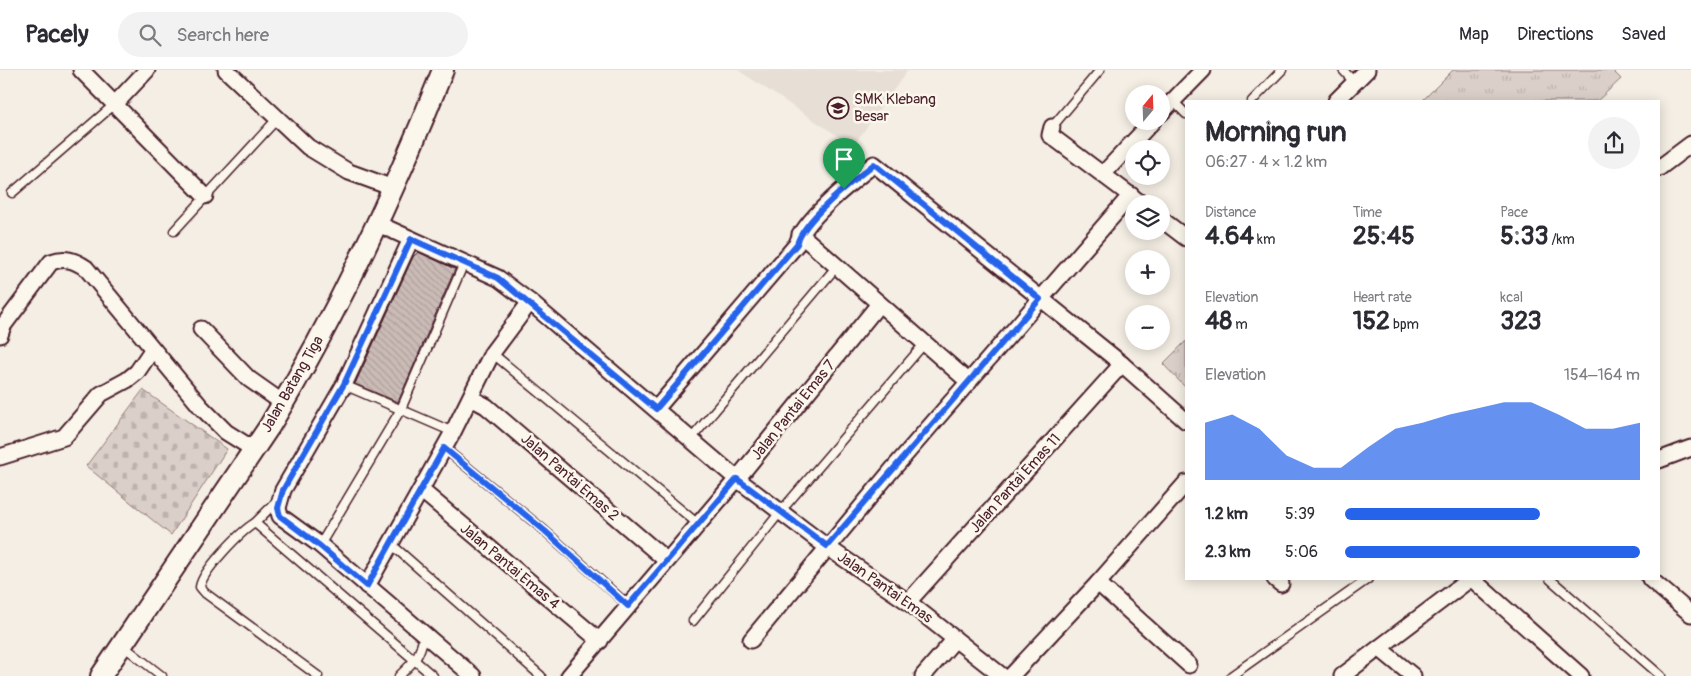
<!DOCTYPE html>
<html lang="en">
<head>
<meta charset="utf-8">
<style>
	body { margin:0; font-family:Pangolin,sans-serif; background:#f2f2f3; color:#2b2b33; height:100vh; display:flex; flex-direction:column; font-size:19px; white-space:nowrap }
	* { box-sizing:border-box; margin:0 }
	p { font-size:16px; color:#7c7c81 }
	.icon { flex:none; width:28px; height:28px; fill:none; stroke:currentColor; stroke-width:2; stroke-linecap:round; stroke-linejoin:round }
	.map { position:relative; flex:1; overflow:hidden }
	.panel { position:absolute; left:1185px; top:30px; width:475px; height:480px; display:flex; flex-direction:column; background:#fff; border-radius:0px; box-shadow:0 2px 12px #0003 }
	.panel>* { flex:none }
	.needle { width:32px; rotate:19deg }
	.controls { position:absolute; left:1125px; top:15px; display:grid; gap:10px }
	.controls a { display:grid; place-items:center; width:45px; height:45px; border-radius:50%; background:#fff; box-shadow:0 2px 12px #0003; font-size:25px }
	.pin { position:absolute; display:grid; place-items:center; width:42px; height:42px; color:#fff; margin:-51px -21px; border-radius:50% 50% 50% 0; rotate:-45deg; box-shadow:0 0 5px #0007 }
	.pin .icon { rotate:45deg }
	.round { display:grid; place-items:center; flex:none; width:52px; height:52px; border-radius:26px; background:#f2f2f3 }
	.head { display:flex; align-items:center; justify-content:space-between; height:85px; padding:0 20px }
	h1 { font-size:28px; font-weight:700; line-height:38px }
	.stats { display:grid; grid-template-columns:repeat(3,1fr); gap:8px; height:85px; padding:5px 20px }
	.stats div { display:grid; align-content:center }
	.stats b { font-size:25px; font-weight:700 }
	.stats small { font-size:14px; font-weight:400 }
	.stats p { font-size:14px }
	.chart { height:140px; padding:10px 20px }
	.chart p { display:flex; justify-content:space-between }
	.chart svg { width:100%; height:90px; margin-top:5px; fill:#2563eb; opacity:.7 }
	ul { padding:0 20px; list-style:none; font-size:16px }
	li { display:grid; grid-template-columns:80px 60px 1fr; align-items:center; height:38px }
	li i { height:12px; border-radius:6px; background:#2563eb }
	header { display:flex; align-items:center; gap:30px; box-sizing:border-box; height:70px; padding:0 25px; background:#fff; border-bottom:1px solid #e1e1e2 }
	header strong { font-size:24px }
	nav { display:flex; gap:28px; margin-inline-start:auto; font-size:18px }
	.search { width:350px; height:45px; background:#f2f2f3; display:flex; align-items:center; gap:12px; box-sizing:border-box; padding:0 18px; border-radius:28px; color:#7c7c81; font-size:19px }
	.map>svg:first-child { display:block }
	.built { fill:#e7dfd6 }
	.grass { fill:url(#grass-tufts); stroke:#92787a }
	.cemetery { fill:url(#cemetery-stones); stroke:#92787a }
	.building { fill:url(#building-back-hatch); stroke:#4a1f2b }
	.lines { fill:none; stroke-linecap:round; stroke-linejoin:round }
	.service-casing { stroke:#4a1f2b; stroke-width:11 }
	.minor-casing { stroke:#4a1f2b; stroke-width:19 }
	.secondary-casing { stroke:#4a1f2b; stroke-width:24 }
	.service { stroke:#fbf7ec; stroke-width:8 }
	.minor { stroke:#fbf7ec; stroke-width:15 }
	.secondary { stroke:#fbf7ec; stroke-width:20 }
	.route-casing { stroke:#fff; stroke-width:10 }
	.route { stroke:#2563eb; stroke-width:6 }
	.labels { text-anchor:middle; stroke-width:5; stroke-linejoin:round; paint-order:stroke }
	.poi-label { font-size:15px; fill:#4a1f2b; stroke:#fbf7ec; text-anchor:start }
	.street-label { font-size:15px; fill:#4a1f2b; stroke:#fbf7ec }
</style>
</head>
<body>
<header>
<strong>Pacely</strong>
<div class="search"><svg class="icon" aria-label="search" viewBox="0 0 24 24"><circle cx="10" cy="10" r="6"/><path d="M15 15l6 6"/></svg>Search here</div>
<nav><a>Map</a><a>Directions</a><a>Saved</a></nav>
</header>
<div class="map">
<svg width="1691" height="606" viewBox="0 0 1691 606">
	<defs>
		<pattern id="grass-tufts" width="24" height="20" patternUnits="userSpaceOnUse" patternTransform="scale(1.25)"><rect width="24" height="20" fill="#dbd0c9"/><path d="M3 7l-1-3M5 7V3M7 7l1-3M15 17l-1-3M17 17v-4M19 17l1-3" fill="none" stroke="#bdb2ad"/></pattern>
		<pattern id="cemetery-stones" width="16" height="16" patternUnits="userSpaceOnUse" patternTransform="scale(1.25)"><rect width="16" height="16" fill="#dbd0c9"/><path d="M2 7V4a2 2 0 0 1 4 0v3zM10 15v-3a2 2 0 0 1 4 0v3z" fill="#bdb2ad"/></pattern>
		<pattern id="building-back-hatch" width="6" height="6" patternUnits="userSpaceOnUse" patternTransform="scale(1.25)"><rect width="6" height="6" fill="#cabbb6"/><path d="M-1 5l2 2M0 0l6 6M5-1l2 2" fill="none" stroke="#afa09d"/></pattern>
	</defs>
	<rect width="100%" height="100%" fill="#f4eee4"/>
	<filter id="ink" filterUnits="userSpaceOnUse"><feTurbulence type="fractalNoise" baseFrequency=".02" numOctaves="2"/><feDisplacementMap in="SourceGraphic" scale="10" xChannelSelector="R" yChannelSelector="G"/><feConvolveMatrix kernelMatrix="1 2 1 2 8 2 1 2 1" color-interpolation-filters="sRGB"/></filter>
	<g filter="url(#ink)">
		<!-- built -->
		<polygon class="built" points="738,0 908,0 853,76"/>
		<!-- grass -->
		<g class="grass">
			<polygon points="1453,0 1612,0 1621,9 1597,31 1422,31"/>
			<polygon points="1186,271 1186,318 1163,294"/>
		</g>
		<!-- cemetery -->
		<polygon class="cemetery" points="143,320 227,379 171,465 86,396"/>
		<!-- building -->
		<polygon class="building" points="418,182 455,199 398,332 355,314 413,187"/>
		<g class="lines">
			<!-- service casing -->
			<g class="service-casing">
				<g id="service">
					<polyline points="1343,0 1354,12"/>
					<polyline points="1173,31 1186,44"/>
					<polyline points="1252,31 1282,0"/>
					<polyline points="1052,57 1100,0"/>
					<polyline points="12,123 116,33"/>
					<polyline points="174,161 277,49"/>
					<polyline points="492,283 698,454"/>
					<polyline points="344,315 453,362"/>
					<polyline points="691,369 837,196"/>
					<polyline points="444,378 545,461 629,536"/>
					<polyline points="277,431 255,453 433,606"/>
					<path d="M255 453C241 461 202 501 200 517L205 523 318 606"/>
					<polyline points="391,474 541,606"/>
					<polyline points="320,475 401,339 464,193"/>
					<polyline points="1550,509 1661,606"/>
					<polyline points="693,551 781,441 924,274"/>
					<polyline points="122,575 162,606"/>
					<path d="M399 606C415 591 420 586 424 565"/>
					<polyline points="1231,606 1368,509"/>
				</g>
			</g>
			<!-- minor casing -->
			<g class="minor-casing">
				<g id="minor">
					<polyline points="81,0 205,126"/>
					<polyline points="226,0 308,77 349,102 393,118"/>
					<polyline points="1336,31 1367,0"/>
					<polyline points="116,33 147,0"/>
					<polyline points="1161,43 1203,0"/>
					<polyline points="1052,57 1050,65 1142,134"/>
					<polyline points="1659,98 1691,74"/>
					<polyline points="1104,103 1153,51"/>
					<polyline points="1161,149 1186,168"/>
					<polyline points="378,154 498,208 530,232 737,409 827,477 908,532 1002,606"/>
					<polyline points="800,164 969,312"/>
					<polyline points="411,169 344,315 283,420 278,438 280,446 320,475 473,606"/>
					<polyline points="201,259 249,309 283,333"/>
					<path d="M0 265 3 256 51 192C65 187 74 190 86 198L201 337 226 362 253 379"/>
					<polyline points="471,328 486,336 666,490"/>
					<path d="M656 339 797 174C804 149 853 111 874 94L1122 294 1186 351"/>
					<polyline points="0,387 64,367 101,324 127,310 137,302 152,280"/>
					<polyline points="1659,390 1691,378"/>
					<polyline points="421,420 600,571"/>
					<polyline points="1275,509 1281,514"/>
					<polyline points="1472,509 1581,606"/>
					<polyline points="1650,509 1691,544"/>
					<polyline points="1098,513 1189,595"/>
					<polyline points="367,516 453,362 492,283 530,232"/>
					<polyline points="908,532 1122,294"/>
					<polyline points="751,570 892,400 1131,125"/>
					<polyline points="1379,578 1413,606"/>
					<polyline points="569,606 737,409 879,234"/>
					<polyline points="923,606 955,569"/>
					<polyline points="1011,606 1098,513 1186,413"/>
					<polyline points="1342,606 1470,509"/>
				</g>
			</g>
			<!-- secondary casing -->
			<g class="secondary-casing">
				<path id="secondary" d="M101 606 269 357C338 243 394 123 443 0"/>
			</g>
			<!-- service -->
			<use href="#service" class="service"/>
			<!-- minor -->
			<use href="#minor" class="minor"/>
			<!-- secondary -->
			<use href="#secondary" class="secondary"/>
		</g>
	</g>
	<g class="lines" filter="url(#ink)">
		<!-- route casing -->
		<g class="route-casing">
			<path id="route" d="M874 94 1040 229 827 476 737 409 628 536 545 461 444 378 367 516 320 476 280 446 278 438 283 420 344 314 411 169 498 208 656 339 797 174C804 149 853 111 874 94Z"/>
		</g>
		<!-- route -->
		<use href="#route" class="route"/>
	</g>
	<!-- icons -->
	<defs>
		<g id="school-ring" transform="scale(1.125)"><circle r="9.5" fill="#fbf7ec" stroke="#4a1f2b" stroke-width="1.5"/><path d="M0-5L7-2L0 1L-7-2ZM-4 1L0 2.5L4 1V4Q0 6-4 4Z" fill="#4a1f2b"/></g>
	</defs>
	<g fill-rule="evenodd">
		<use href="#school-ring" x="838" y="38"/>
	</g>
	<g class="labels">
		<!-- poi labels -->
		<g class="poi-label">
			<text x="854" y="34">SMK Klebang<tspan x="854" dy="17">Besar</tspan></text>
		</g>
		<!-- street labels -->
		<g class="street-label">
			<text transform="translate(292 314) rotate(-60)" y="5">Jalan Batang Tiga</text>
			<text transform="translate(793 340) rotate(-51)" y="5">Jalan Pantai Emas 7</text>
			<text transform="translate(570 407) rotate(41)" y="5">Jalan Pantai Emas 2</text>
			<text transform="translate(1015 413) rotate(-48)" y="5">Jalan Pantai Emas 11</text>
			<text transform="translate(510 496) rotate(40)" y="5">Jalan Pantai Emas 4</text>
			<text transform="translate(885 517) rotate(35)" y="5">Jalan Pantai Emas</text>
		</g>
	</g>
</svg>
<div class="controls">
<a><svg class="needle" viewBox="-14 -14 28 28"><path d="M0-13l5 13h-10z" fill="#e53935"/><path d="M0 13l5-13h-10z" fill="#7c7c81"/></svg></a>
<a><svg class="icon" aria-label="locate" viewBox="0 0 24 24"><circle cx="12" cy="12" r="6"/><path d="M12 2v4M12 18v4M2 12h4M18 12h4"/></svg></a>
<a><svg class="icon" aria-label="layers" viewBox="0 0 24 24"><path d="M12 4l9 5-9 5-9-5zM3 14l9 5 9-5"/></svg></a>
<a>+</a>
<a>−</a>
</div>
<div class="pin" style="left:844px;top:119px;background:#1e9e55"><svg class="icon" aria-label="arrive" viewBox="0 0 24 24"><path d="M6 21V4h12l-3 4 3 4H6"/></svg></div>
<section class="panel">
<div class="head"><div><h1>Morning run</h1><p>06:27 · 4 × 1.2 km</p></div><a class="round"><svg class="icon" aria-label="share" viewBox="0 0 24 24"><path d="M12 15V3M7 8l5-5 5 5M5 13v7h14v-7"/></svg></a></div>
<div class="stats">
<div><p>Distance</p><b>4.64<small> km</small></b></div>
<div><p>Time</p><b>25:45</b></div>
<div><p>Pace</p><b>5:33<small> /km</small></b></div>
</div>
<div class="stats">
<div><p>Elevation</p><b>48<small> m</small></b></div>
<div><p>Heart rate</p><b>152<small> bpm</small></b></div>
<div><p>kcal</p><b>323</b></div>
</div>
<div class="chart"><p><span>Elevation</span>154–164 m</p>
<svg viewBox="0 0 160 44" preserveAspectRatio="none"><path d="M0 44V16L10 12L20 19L30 32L40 38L50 38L60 28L70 19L80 16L90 12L100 9L110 6L120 6L130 12L140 19L150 19L160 16V44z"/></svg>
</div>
<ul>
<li><b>1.2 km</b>5:39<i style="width:66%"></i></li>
<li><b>2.3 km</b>5:06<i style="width:100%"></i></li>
</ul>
</section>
</div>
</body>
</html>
